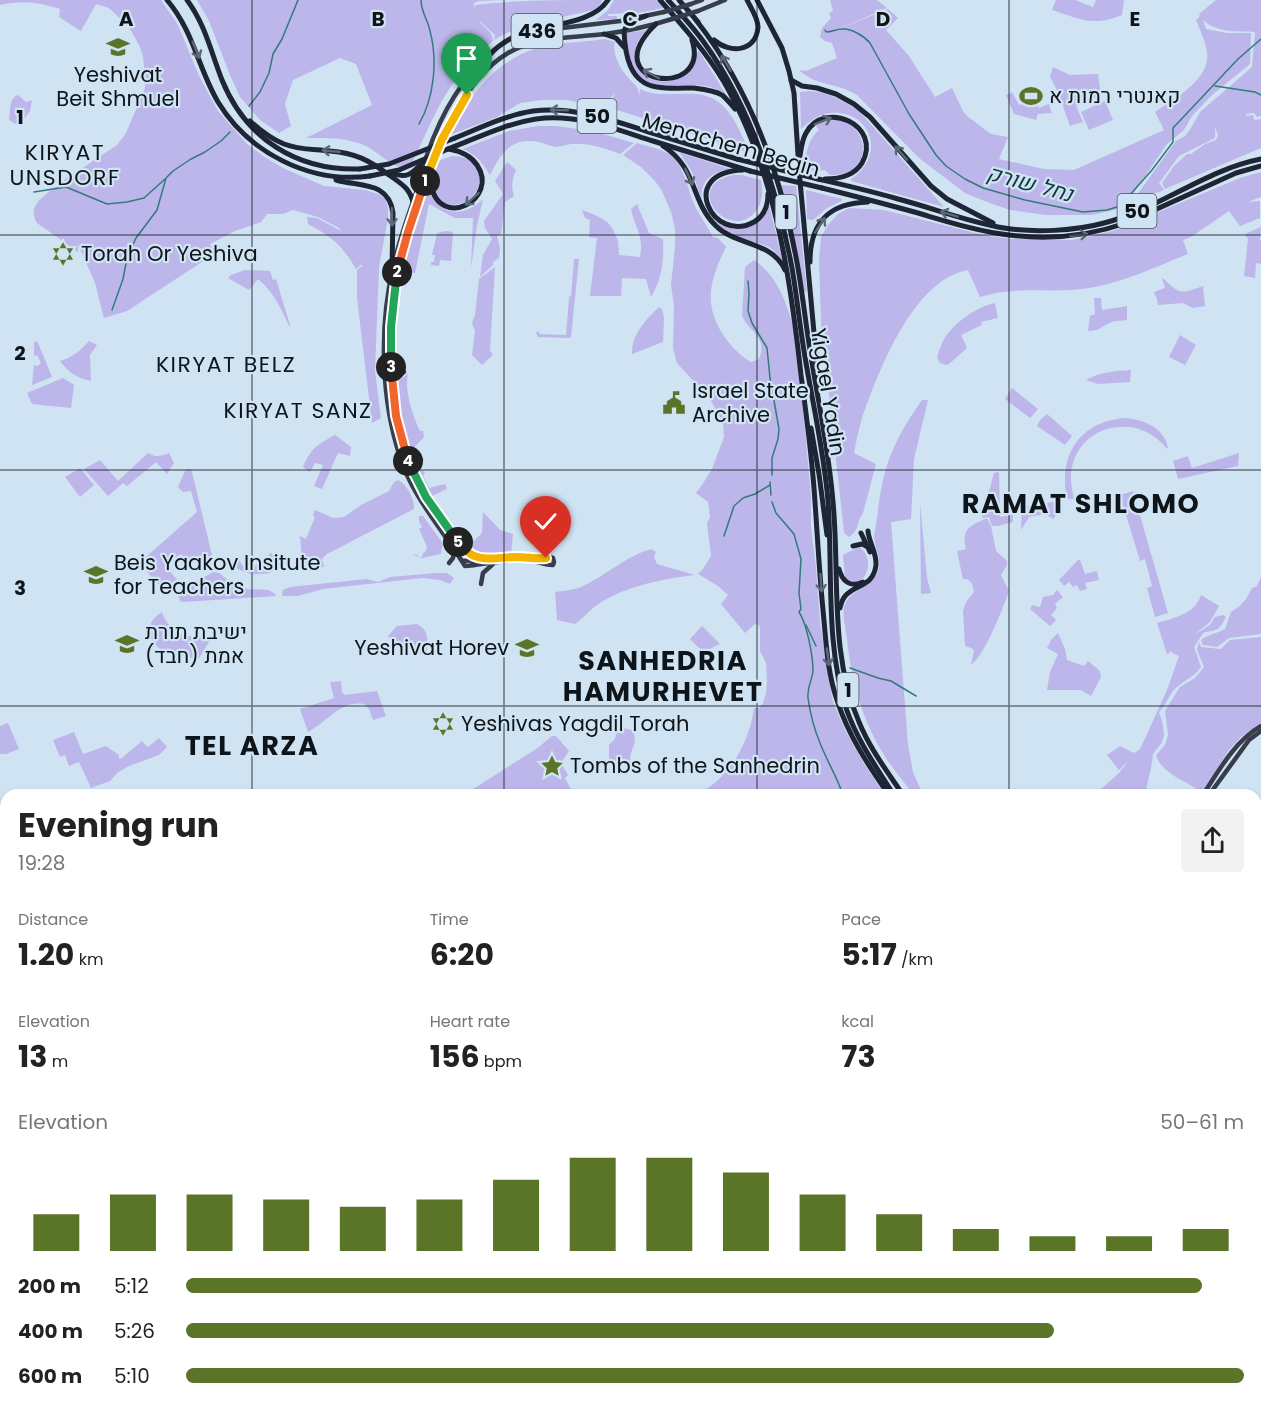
<!DOCTYPE html>
<html lang="en">
<head>
<meta charset="utf-8">
<style>
	body { margin:0; font-family:Poppins,Heebo,sans-serif; background:#f2f2f2; color:#222; height:100vh; display:flex; flex-direction:column; font-size:22px; white-space:nowrap }
	* { box-sizing:border-box; margin:0 }
	p { font-size:20px; color:#767676 }
	.icon { flex:none; width:33px; height:33px; fill:none; stroke:currentColor; stroke-width:2; stroke-linecap:round; stroke-linejoin:round }
	.map { position:relative; flex:1; overflow:hidden }
	.panel { position:absolute; left:0px; top:789px; width:1262px; height:622px; display:flex; flex-direction:column; background:#fff; border-radius:18px 18px 0 0; box-shadow:0 2px 4px #0004 }
	.panel>* { flex:none }
	.pin { position:absolute; display:grid; place-items:center; width:51px; height:51px; color:#fff; margin:-62px -26px; border-radius:50% 50% 50% 0; rotate:-45deg; box-shadow:0 0 6px #0007 }
	.pin .icon { rotate:45deg }
	.km { position:absolute; width:30px; height:30px; margin:-15px; border-radius:50%; background:#222; color:#fff; font-size:16px; line-height:30px; text-align:center }
	.round { display:grid; place-items:center; flex:none; width:63px; height:63px; border-radius:6px; background:#f2f2f2 }
	.head { display:flex; align-items:center; justify-content:space-between; height:102px; padding:0 18px }
	h1 { font-size:33px; font-weight:700; line-height:45px }
	.metrics { display:grid; grid-template-columns:repeat(3,1fr); gap:9px; height:102px; padding:6px 18px }
	.metrics div { display:grid; align-content:center }
	.metrics b { font-size:30px; font-weight:700 }
	.metrics small { font-size:16px; font-weight:400 }
	.metrics p { font-size:16px }
	.chart { height:168px; padding:12px 18px }
	.chart p { display:flex; justify-content:space-between }
	.chart svg { width:100%; height:108px; margin-top:6px; stroke:#5a7528; stroke-width:6 }
	ul { padding:0 18px; list-style:none; font-size:20px }
	li { display:grid; grid-template-columns:96px 72px 1fr; align-items:center; height:45px }
	li i { height:15px; border-radius:8px; background:#5a7528 }
	.map>svg:first-child { display:block }
	.green { fill:#bcb6ea }
	.lines { fill:none; stroke-linecap:round; stroke-linejoin:round }
	.stream { stroke:#347a7c; stroke-width:1.5 }
	.highway-tunnel { stroke:#b3c4d2; stroke-width:5; stroke-dasharray:5 2.5; stroke-linecap:butt }
	.major { stroke:#373d4b; stroke-width:4.5 }
	.highway { stroke:#1e2534; stroke-width:5 }
	.tram { stroke:#4a545d; stroke-width:1.5 }
	.major-bridge { stroke:#373d4b; stroke-width:4.5 }
	.highway-bridge { stroke:#1e2534; stroke-width:5 }
	.oneway { stroke:#5c6877 }
	.split-1-casing { stroke:#fff; stroke-width:12 }
	.split-2-casing { stroke:#fff; stroke-width:12 }
	.split-3-casing { stroke:#fff; stroke-width:12 }
	.split-4-casing { stroke:#fff; stroke-width:12 }
	.split-5-casing { stroke:#fff; stroke-width:12 }
	.split-6-casing { stroke:#fff; stroke-width:12 }
	.split-1 { stroke:#f5b400; stroke-width:8 }
	.split-2 { stroke:#f0652b; stroke-width:8 }
	.split-3 { stroke:#22a559; stroke-width:8 }
	.split-4 { stroke:#f0652b; stroke-width:8 }
	.split-5 { stroke:#22a559; stroke-width:8 }
	.split-6 { stroke:#f5b400; stroke-width:8 }
	.grid { fill:none; stroke:#0e151a; stroke-width:1.5; stroke-opacity:0.55 }
	.labels { text-anchor:middle; stroke-width:4.5; stroke-linejoin:round; paint-order:stroke }
	.shield { fill:#d0e3f3; stroke:#48535b; stroke-width:1.5 }
	.shield-label { font-size:20px; font-weight:bold; fill:#0e151a }
	.poi-label { font-size:21px; fill:#0e151a; stroke:#d0e3f3; text-anchor:start }
	.street-label { font-size:21px; fill:#0e151a; stroke:#d0e3f3 }
	.neighbourhood-label { font-size:22px; letter-spacing:1.5px; fill:#0e151a; stroke:#d0e3f3 }
	.water-label { font-size:22px; font-style:italic; fill:#0c3a3a; stroke:#d0e3f3 }
	.district-label { font-size:27px; font-weight:bold; letter-spacing:1.5px; fill:#0e151a; stroke:#d0e3f3 }
	.grid-label { font-size:20px; text-anchor:middle; font-weight:bold; fill:#0e151a; stroke:#d0e3f3; stroke-width:4.5; stroke-linejoin:round; paint-order:stroke }
</style>
</head>
<body>
<div class="map">
<svg width="1261" height="1411" viewBox="0 0 1261 1411">
	<rect width="100%" height="100%" fill="#d0e3f3"/>
	<!-- green -->
	<g class="green">
		<path d="M0 0H161L178 25 199 76 218 111 247 144 263 156 283 168 324 186 365 190 381 195 386 200 388 208V218L379 267 375 371 381 418 372 423 357 298V270L362 266V264L356 269C342 245 332 237 308 224L307 217 317 218 341 231 339 228 318 217 293 210 283 214H267L261 222 235 231 210 244 213 252 208 258 127 311 104 318 95 283 78 244V252L37 223C28 208 39 200 51 190L53 191 51 189 60 185 68 176 81 169 117 145 126 133 145 88V77L143 57 140 47 133 34 127 25 109 8 96 4 81 31 59 17 60 9C38 2 23 0 0 5Z"/>
		<path d="M197 0H506L479 1 474 3V11L475 5C517 0 559 0 602 0L601 4 594 10 553 19 559 14 558 13C549 21 542 20 531 24 517 28 505 33 494 40L495 35 479 20C483 28 493 30 493 41 468 62 449 85 435 114 427 129 421 145 413 161L409 165 402 168C388 164 378 152 366 146 346 137 327 138 306 138L372 105 356 64 340 58 293 80 285 104 291 126 279 133 260 120 240 97 230 75 209 21Z"/>
		<polygon points="614,0 656,0 664,8 638,13 608,14 608,16 617,16 617,19 596,20 608,10"/>
		<path d="M830 0H877L887 8 836 30 888 9 898 18 886 30 909 56 935 97 952 88 963 111 967 116 991 134 1008 137 999 159 1044 169 1074 170 1164 130 1155 112C1171 101 1205 82 1207 60 1209 47 1200 31 1196 20L1200 16 1199 14 1216 0H1261V116L1257 117 1254 113 1245 114 1247 116 1253 115 1254 120 1261 119V148L1165 189 1162 183 1174 166 1187 154H1191L1205 144 1216 140 1218 135 1215 127V138L1179 156 1159 183 1164 190 1137 200 1139 192 1165 156 1176 141 1185 136 1191 128 1200 112 1252 67 1255 32C1236 31 1217 33 1203 20L1206 29 1227 33H1251L1250 64 1212 95 1192 116 1184 130 1167 144 1125 206 1118 209 1092 215H1046L1010 210 987 202 965 193 919 158 857 95C839 83 816 86 800 71V70L806 71 837 58 832 43 825 41 820 37 822 28 831 18 829 13 833 11Z"/>
		<path d="M1056 0H1075L1093 7 1096 0H1124L1122 15C1093 27 1080 19 1052 10Z"/>
		<path d="M646 30C642 35 637 41 636 47 634 51 635 56 636 61 642 86 676 87 690 69 695 64 697 58 697 52L699 51 727 96C720 91 713 87 705 86 676 81 639 97 628 57 627 49 627 40 626 33Z"/>
		<path d="M605 39 615 42C612 52 619 67 626 75 632 83 639 86 640 96V89C652 95 664 94 677 94 687 94 697 93 706 96 730 102 740 132 750 153L608 107 615 93 603 105 585 104 567 100H542L520 103 497 117 450 135C472 91 498 56 549 45 568 42 587 42 605 39Z"/>
		<polygon points="1053,67 1070,75 1098,74 1101,95 1076,106 1083,122 1070,126 1059,95 1050,76"/>
		<path d="M810 91C828 92 844 101 859 111L944 207 851 181V179C888 155 870 109 830 113 818 114 809 122 801 129L800 92Z"/>
		<polygon points="1012,92 1019,105 1029,101 1032,107 1037,105 1039,108 1049,104 1052,113 1038,114 1036,120 1014,114 1006,95"/>
		<path d="M18 95 26 102 32 100 30 111 19 126 9 120C11 111 8 99 18 95Z"/>
		<polygon points="1105,101 1113,120 1089,130 1081,112"/>
		<path d="M826 120C832 120 839 119 845 122 864 130 870 156 853 169 846 174 838 175 830 175L825 170 812 171 806 165C805 153 809 138 819 130L816 126Z"/>
		<path d="M538 126H556L593 131 634 143 620 154C604 148 588 143 571 144 566 145 561 146 557 147 551 147 545 143 539 142 511 137 501 153 490 175 482 162 478 156 463 149L509 131Z"/>
		<path d="M637 143C646 146 661 149 669 154 685 164 688 193 696 208 701 218 708 227 713 237L718 238 726 247C719 261 713 275 711 291 708 319 728 348 751 362L759 359C768 337 750 333 742 316L745 267 754 260C779 277 789 308 795 336L806 439 811 497V527L816 567 820 622 829 680 833 702 846 732 863 762 885 795H693C727 784 750 742 754 708H759L763 703 766 693 767 681 766 663 760 651V629L759 625 755 624 745 633 721 604 728 595 718 586 698 574 703 569 711 556 707 523 710 517 708 502 696 493 702 485 712 469 724 437 723 422 710 399 677 363 673 349 674 305 671 285 675 247V228L671 212 662 191 655 181 641 167 623 155Z"/>
		<path d="M679 152 730 169C710 172 698 183 703 203L692 172Z"/>
		<path d="M452 156C461 156 472 159 476 167 496 206 418 230 438 161Z"/>
		<path d="M507 162 516 170C512 179 511 187 514 196L505 202 501 234 497 236 500 248 499 258 493 262V265L480 277 483 255 492 239 485 228 484 221 503 194 495 181Z"/>
		<path d="M1261 172V197L1248 202 1260 201V218L1240 226 1229 211 1191 237 1183 240 1188 254C1153 268 1120 284 1082 289 1048 293 1013 286 980 297L968 270C918 279 887 353 870 396 867 404 863 413 861 422 858 432 856 443 854 453L876 464 863 513C855 524 861 528 849 537L844 533 821 322 819 260 821 237 828 225 838 214 849 208 884 210 983 235 1012 239 1072 240 1113 231 1240 178Z"/>
		<path d="M733 175H742L761 180C763 190 763 202 756 211 730 244 680 186 733 175Z"/>
		<path d="M429 182C432 214 461 221 483 199L477 226 471 268 473 218H455L429 204 415 273 402 272C407 240 417 211 429 182Z"/>
		<polygon points="780,185 796,186 807,292 803,291"/>
		<polygon points="806,190 842,199 842,201 827,208 813,220 807,219"/>
		<path d="M637 204 649 233 663 239C664 260 662 279 651 297L646 279 622 278 621 296H590L597 238 589 237 590 220 585 218 582 210C592 214 606 218 612 228 615 232 616 237 618 241L619 255 640 257C644 234 635 229 631 209Z"/>
		<path d="M769 205 783 262C770 240 758 246 738 238 728 234 719 226 712 218 721 226 736 233 748 226 756 222 763 211 769 205Z"/>
		<polygon points="1261,227 1260,240 1261,240 1261,264 1256,263 1255,278 1244,276 1248,239 1245,234"/>
		<polygon points="446,231 453,232 451,261 440,260 439,266 431,265 431,262 434,262 435,255 432,255 437,233"/>
		<polygon points="574,259 579,259 571,337 569,338 538,337 536,333 539,331 539,334 566,335 569,297 571,296"/>
		<polygon points="495,267 490,351 493,355 482,365 472,355 475,331 472,323 475,315 479,279"/>
		<path d="M245 270 270 271 273 280 276 279 290 325 289 326C281 308 273 291 258 279L249 290 228 278 231 275Z"/>
		<path d="M1162 278 1164 279C1181 296 1182 293 1203 286L1205 306 1193 308 1183 303 1158 305 1157 299 1154 292 1165 288Z"/>
		<path d="M1094 298H1101L1102 310 1127 306V320C1122 321 1117 320 1112 322 1101 326 1101 331 1088 331L1090 316 1095 314Z"/>
		<path d="M995 303 998 318 981 322 982 325 961 335 967 348 949 364 946 365 940 363 937 357C939 351 941 345 944 339 955 322 976 307 995 303Z"/>
		<path d="M659 307 662 309 664 318 663 342 632 354C631 335 646 319 659 307Z"/>
		<polygon points="1180,335 1196,345 1185,365 1169,357"/>
		<polygon points="36,341 38,343 52,377 32,385 34,364 36,366 39,365 41,363 37,355 34,356 34,343"/>
		<path d="M89 341 97 345 90 355 91 381C77 378 69 373 60 361 73 357 80 351 89 341Z"/>
		<path d="M1131 370 1130 382 1098 384 1086 380C1100 372 1115 371 1131 370Z"/>
		<path d="M408 374C404 390 413 416 420 431H423L424 437 408 454C404 438 390 394 400 380 402 378 405 376 408 374Z"/>
		<polygon points="63,378 74,385 71,408 32,404 27,393"/>
		<polygon points="1012,388 1038,409 1030,418 1005,399"/>
		<path d="M922 400H928L914 459 911 519 891 522 908 745 913 772 923 795H914C904 782 893 769 884 755 862 720 851 679 847 639 846 629 842 616 844 607 849 588 876 588 879 567 881 557 874 546 874 536 875 530 876 524 877 518 879 501 881 485 886 469 893 444 907 421 922 400Z"/>
		<polygon points="1047,414 1072,436 1065,445 1037,426 1040,420"/>
		<path d="M1126 418C1144 420 1163 427 1168 447L1167 449C1140 413 1082 422 1072 467 1069 477 1072 489 1074 499H1068C1065 492 1065 484 1065 476 1067 441 1091 420 1126 418Z"/>
		<path d="M335 435 351 447 350 456 338 453 322 489 314 486 323 465 315 463 310 472 303 467C311 448 317 445 335 435Z"/>
		<path d="M148 453C156 458 161 456 169 453L174 463 167 474 156 462 127 486 123 483 108 496 84 469 100 460 118 481Z"/>
		<polygon points="1239,453 1238,466 1178,479 1173,461 1188,456 1192,468"/>
		<polygon points="80,468 94,485 80,497 65,477"/>
		<polygon points="187,469 191,469 192,472 212,555 203,563 189,562 181,554 165,565 177,580 170,587 165,583 160,586 139,563 197,512 191,491 183,492 178,487 185,471"/>
		<path d="M420 470 425 472 423 476 429 488 445 484 447 489 432 496 447 519 449 518 454 531 462 528C465 533 467 541 474 541L482 533 483 512 500 530 513 534 511 554C502 554 493 556 483 553 453 546 433 502 418 477V473Z"/>
		<path d="M999 472 1000 517 1013 515V522C1006 523 999 527 992 526L989 517 982 518 994 473Z"/>
		<path d="M398 480C407 484 415 500 414 509L327 554 322 559 324 567 296 570V559L302 558 300 537V536L306 539 315 517 313 516 315 510 333 518 344 517 361 505 389 491 394 482Z"/>
		<polygon points="1133,491 1168,613 1155,617 1147,588 1152,586 1145,559 1140,561 1120,495"/>
		<polygon points="1059,501 1062,509 1053,519 1045,514 1029,517 1021,530 1022,507"/>
		<polygon points="920,502 927,578 931,593 921,594"/>
		<polygon points="419,516 423,516 444,545 442,547 441,554 422,558 414,555 415,554 420,557 422,557 423,553 425,552 427,547 419,529 422,527 419,521"/>
		<path d="M987 518 991 526 996 551 1007 561V565L1001 575 1009 591C1003 608 985 655 971 665L974 650 971 648 965 646 963 611 966 602 974 592C973 586 972 582 967 579H963L957 551 966 549C961 528 970 526 987 518Z"/>
		<path d="M859 547C877 559 866 592 845 578L843 555Z"/>
		<path d="M651 549 656 552 654 557 657 564 695 575C661 579 620 587 593 608 587 613 582 619 575 624L557 620 555 592C562 591 571 590 579 588 604 577 624 557 651 549Z"/>
		<path d="M271 553 274 556 273 569 270 573C256 575 246 575 234 566L236 564 237 557 247 572 263 560Z"/>
		<polygon points="1078,560 1080,560 1085,574 1097,571 1099,580 1085,583 1087,589 1080,591 1077,585 1073,587 1069,582 1064,586 1059,580"/>
		<path d="M213 572C221 572 223 577 229 581 234 585 242 588 248 589 258 591 270 586 276 596L183 602 180 601 178 595 179 592Z"/>
		<polygon points="436,573 447,573 454,578 450,584 440,580 422,578 323,589 298,596 282,596 283,590 290,587 367,579 378,582 390,577"/>
		<path d="M1261 577V634L1229 638 1217 647 1203 645 1201 640C1208 634 1217 634 1225 629L1231 612 1240 606 1246 599 1252 588 1257 586Z"/>
		<polygon points="1057,590 1063,597 1055,604 1057,608 1051,615 1056,620 1050,626 1030,609 1032,605 1040,607 1043,597 1053,595"/>
		<path d="M1201 595 1219 606 1210 622 1194 635 1210 625 1215 617 1223 615 1226 617C1218 632 1218 629 1203 633L1194 647 1201 667C1193 678 1186 679 1177 687 1169 693 1167 705 1159 712L1163 725 1164 735 1162 742 1153 754 1152 763 1145 795H1101V789L1119 773 1129 760 1119 770 1107 755 1120 746 1134 753 1139 750 1142 745 1167 690 1179 656 1172 653V651L1167 654 1157 623C1174 618 1195 614 1201 595Z"/>
		<path d="M162 612C170 635 188 638 210 637V640L198 660 171 652 169 654C150 646 140 625 162 612Z"/>
		<path d="M417 624C429 630 429 642 426 654H420L412 640 397 647 388 636 397 626Z"/>
		<polygon points="702,626 720,644 703,652 690,639"/>
		<polygon points="1058,633 1065,649 1067,660 1084,666 1088,661 1100,671 1101,677 1091,696 1081,690 1047,690 1050,672 1058,654 1047,648 1051,640"/>
		<path d="M1261 637V723L1242 736 1228 751 1202 793C1187 780 1163 776 1156 755L1165 745 1168 735 1165 711 1180 687 1195 678 1204 667 1197 650 1199 642 1201 647 1221 649 1230 640Z"/>
		<path d="M341 681 342 692 345 695 377 691 386 716 373 720 369 709 364 704C341 700 327 722 308 732L300 709 334 698 330 682Z"/>
		<polygon points="8,723 19,749 6,754 0,754 0,726"/>
		<path d="M619 727 632 730C637 739 635 742 632 750 630 755 630 762 629 767L609 759V745L615 739 617 729Z"/>
		<polygon points="74,732 83,754 106,746 119,755 119,759 122,758 142,741 148,747 159,738 167,747 159,755 129,766 117,773 110,781 91,788 79,762 69,766 65,755 60,757 53,740"/>
		<polygon points="552,736 556,736 569,751 561,763 568,775 565,778 574,795 464,795 539,747"/>
	</g>
	<g class="lines">
		<!-- stream -->
		<g class="stream">
			<path d="M825 30 826 32C832 32 836 29 842 29 851 28 864 36 870 43L909 114 936 155 946 166 965 179 983 188 1025 200 1083 212 1107 210 1120 206 1152 170 1173 142V128L1238 59 1261 39"/>
			<polyline points="1215,86 1255,92 1261,95"/>
			<polyline points="249,106 260,92 269,73 273,54 282,39 298,0"/>
			<path d="M419 124C434 98 438 61 430 31 428 20 421 12 421 0"/>
			<polyline points="34,192 66,187 107,204 127,202 144,198 165,179"/>
			<polyline points="748,281 749,293 748,311 752,323 767,348 770,378 779,429 778,439 772,458 772,475"/>
			<polyline points="112,310 123,279 127,258 136,238 157,210 166,178 173,171 191,159 205,152 221,141 230,132"/>
			<polyline points="770,482 771,495"/>
			<path d="M772 502 776 513 794 534 801 559 799 593 801 609 799 612C807 624 813 656 813 671 812 680 807 688 808 698 810 712 815 731 820 743 827 761 837 777 843 795"/>
			<polyline points="724,536 734,506 743,498 755,494 770,485"/>
			<polyline points="806,625 816,646"/>
			<polyline points="850,668 878,678 891,681 916,696"/>
		</g>
		<!-- highway-tunnel -->
		<g class="highway-tunnel">
			<polyline points="1256,1345 1261,1346"/>
			<polyline points="1256,1390 1261,1402"/>
		</g>
		<!-- major -->
		<g class="major">
			<polyline points="691,4 702,0"/>
			<polyline points="698,11 725,0"/>
			<polyline points="546,30 620,21 664,12"/>
			<path d="M492 53C460 79 440 117 427 155 424 164 423 173 420 182 410 210 399 239 393 268 379 327 381 400 400 457 413 498 443 530 465 566 484 564 505 560 524 560 534 560 547 566 553 565L554 562 553 558 551 557 546 558"/>
			<polyline points="394,385 398,376 404,372"/>
			<polyline points="407,455 412,458 421,460"/>
			<polyline points="415,475 415,470 419,464"/>
			<polyline points="465,551 482,559"/>
			<polyline points="462,561 523,557"/>
			<polyline points="449,563 453,558 454,552"/>
			<path d="M474 565C449 524 416 491 403 444 389 394 389 342 395 290 398 259 409 228 419 198 436 150 462 80 508 53 537 36 572 38 605 34 628 31 650 26 672 19"/>
			<polyline points="481,584 483,573 493,564"/>
			<path d="M1203 795C1219 770 1235 741 1261 726"/>
			<polyline points="1209,795 1249,740 1261,731"/>
			<polyline points="772,1411 773,1409"/>
		</g>
		<!-- highway -->
		<g class="highway">
			<path d="M167 0C194 32 198 68 218 102 249 153 310 184 370 176"/>
			<path d="M187 0C205 24 211 52 222 80 246 139 297 171 360 169"/>
			<path d="M660 0C683 26 706 52 724 82 775 171 790 274 801 375 806 412 811 450 814 488 817 528 819 569 823 610 826 640 827 671 837 700 848 735 868 765 889 795"/>
			<path d="M668 0C680 13 693 27 703 41 751 107 777 189 792 268 797 297 800 328 805 357 813 405 824 452 828 501 833 569 825 642 846 708 857 740 876 767 894 795"/>
			<polyline points="679,0 698,22"/>
			<polyline points="757,0 782,48 789,71 794,93 799,170 819,387"/>
			<path d="M646 16C638 19 627 22 624 31 625 54 629 83 657 87 669 89 682 88 694 88 703 89 714 90 722 95 727 99 731 104 735 109"/>
			<path d="M696 20C753 93 784 184 799 274 803 299 806 325 810 350 818 401 829 451 833 502 840 575 829 653 859 722 870 749 887 771 903 795"/>
			<path d="M656 24C592 85 712 101 692 40"/>
			<polyline points="604,34 616,38 624,47"/>
			<path d="M714 40C730 54 756 52 758 27 758 18 751 8 747 0"/>
			<path d="M489 55C498 46 508 39 520 34 546 24 592 25 608 0"/>
			<polyline points="791,80 802,86 817,88 836,94 854,104 870,117 931,186 947,199 993,223"/>
			<path d="M250 121C260 130 271 139 284 144 299 150 315 149 330 151 355 153 369 160 389 175 405 186 412 190 415 211"/>
			<path d="M455 138C480 128 506 115 533 111 573 106 612 120 649 132 679 141 708 150 737 159"/>
			<path d="M663 146C698 168 690 201 716 226 736 246 772 241 785 270"/>
			<path d="M448 149C477 138 505 124 536 119 576 113 615 129 653 141 685 151 718 161 750 171"/>
			<path d="M800 156C801 149 802 140 806 133 824 99 883 125 862 163 854 176 839 179 825 179"/>
			<path d="M431 166C431 172 430 179 431 185 440 231 500 199 477 165 471 156 460 151 449 149"/>
			<path d="M743 170C676 172 713 245 754 222 764 216 768 205 768 194"/>
			<path d="M391 173C409 180 413 172 425 160"/>
			<path d="M818 179C844 185 871 191 898 199 933 208 968 222 1004 228 1034 233 1075 231 1104 223 1159 209 1205 170 1261 159"/>
			<path d="M336 180C360 187 389 181 393 213L392 270"/>
			<path d="M822 188C850 195 878 202 907 210 940 219 974 231 1009 235 1049 240 1089 236 1126 223L1236 173 1261 166"/>
			<path d="M810 262C810 222 829 203 868 202"/>
			<polyline points="811,428 819,474 827,535"/>
			<polyline points="861,533 870,552"/>
			<polyline points="853,546 862,544 866,546"/>
			<path d="M839 569C842 581 850 588 863 582"/>
			<path d="M840 608C841 604 842 599 846 595 858 583 873 587 876 565 877 553 869 543 868 531"/>
			<polyline points="1256,1320 1261,1320"/>
			<polyline points="1256,1324 1261,1325"/>
			<polyline points="1256,1329 1261,1330"/>
			<polyline points="1256,1340 1261,1339"/>
			<polyline points="1256,1355 1261,1371"/>
			<polyline points="1256,1374 1261,1391"/>
			<polyline points="3,1411 11,1406"/>
			<polyline points="22,1411 31,1406"/>
			<polyline points="767,1411 769,1406"/>
			<polyline points="778,1411 780,1406"/>
		</g>
		<!-- tram -->
		<g class="tram">
			<polyline points="1256,1215 1261,1212"/>
			<polyline points="18,1411 27,1406"/>
			<polyline points="611,1411 613,1406"/>
		</g>
		<!-- major-bridge -->
		<g class="major-bridge">
			<polyline points="664,12 691,4"/>
			<polyline points="672,19 698,11"/>
		</g>
		<!-- highway-bridge -->
		<g class="highway-bridge">
			<polyline points="737,159 818,179"/>
			<polyline points="360,169 389,164 455,138"/>
			<polyline points="750,171 822,188"/>
			<polyline points="370,176 399,170 448,149"/>
		</g>
	</g>
	<!-- one-way arrows -->
	<defs><path id="oneway-shaft" d="M-6 0H5M1.5-3L5.5 0L1.5 3" fill="none" stroke-width="1.6" stroke-linecap="round" stroke-linejoin="round" transform="scale(1.5)"/></defs>
	<g class="oneway">
		<use href="#oneway-shaft" transform="translate(196 50) rotate(68)"/>
		<use href="#oneway-shaft" transform="translate(726 63) rotate(-121)"/>
		<use href="#oneway-shaft" transform="translate(651 74) rotate(-152)"/>
		<use href="#oneway-shaft" transform="translate(559 110) rotate(-178)"/>
		<use href="#oneway-shaft" transform="translate(823 121) rotate(-22)"/>
		<use href="#oneway-shaft" transform="translate(331 151) rotate(-174)"/>
		<use href="#oneway-shaft" transform="translate(901 153) rotate(-131)"/>
		<use href="#oneway-shaft" transform="translate(689 177) rotate(66)"/>
		<use href="#oneway-shaft" transform="translate(472 199) rotate(137)"/>
		<use href="#oneway-shaft" transform="translate(949 214) rotate(-163)"/>
		<use href="#oneway-shaft" transform="translate(392 217) rotate(89)"/>
		<use href="#oneway-shaft" transform="translate(820 225) rotate(-57)"/>
		<use href="#oneway-shaft" transform="translate(1079 235) rotate(-6)"/>
		<use href="#oneway-shaft" transform="translate(821 583) rotate(86)"/>
		<use href="#oneway-shaft" transform="translate(828 657) rotate(82)"/>
	</g>
	<g class="lines">
		<!-- split-1 casing -->
		<g class="split-1-casing">
			<polyline id="split-1" points="425,181 442,139 467,95"/>
		</g>
		<!-- split-2 casing -->
		<g class="split-2-casing">
			<polyline id="split-2" points="397,272 408,232 425,181"/>
		</g>
		<!-- split-3 casing -->
		<g class="split-3-casing">
			<polyline id="split-3" points="391,367 391,327 397,272"/>
		</g>
		<!-- split-4 casing -->
		<g class="split-4-casing">
			<polyline id="split-4" points="391,367 396,416 408,461"/>
		</g>
		<!-- split-5 casing -->
		<g class="split-5-casing">
			<polyline id="split-5" points="408,461 426,497 458,542"/>
		</g>
		<!-- split-6 casing -->
		<g class="split-6-casing">
			<path id="split-6" d="M458 542C475 566 493 557 517 557 527 557 536 559 546 558"/>
		</g>
		<!-- split-1 -->
		<use href="#split-1" class="split-1"/>
		<!-- split-2 -->
		<use href="#split-2" class="split-2"/>
		<!-- split-3 -->
		<use href="#split-3" class="split-3"/>
		<!-- split-4 -->
		<use href="#split-4" class="split-4"/>
		<!-- split-5 -->
		<use href="#split-5" class="split-5"/>
		<!-- split-6 -->
		<use href="#split-6" class="split-6"/>
	</g>
	<!-- grid -->
	<path class="grid" d="M252 0V795M504 0V795M757 0V795M1009 0V795M0 235H1261M0 470H1261M0 706H1261M0 941H6M1256 941H1261M0 1176H6M1256 1176H1261M252 1406V1411M504 1406V1411M757 1406V1411M1009 1406V1411"/>
	<!-- icons -->
	<defs>
		<g id="school-bare" transform="scale(1.8)"><path d="M0-5L7-2L0 1L-7-2ZM-4 1L0 2.5L4 1V4Q0 6-4 4Z" fill="#5a7528" stroke="#d0e3f3" stroke-width="2.5" paint-order="stroke"/></g>
		<g id="stadium-bare" transform="scale(1.8)"><path d="M0-5a6.5 5 0 1 0 0 10a6.5 5 0 1 0 0-10ZM-3.5-1.8h7v3.6h-7Z" fill="#5a7528" stroke="#d0e3f3" stroke-width="2.5" paint-order="stroke"/></g>
		<g id="synagogue-bare" transform="scale(1.8)"><path d="M0-6.5L5.6 3.2H-5.6ZM0 6.5L5.6-3.2H-5.6Z" fill="#5a7528" stroke="#d0e3f3" stroke-width="2.5" paint-order="stroke"/></g>
		<g id="civic-bare" transform="scale(1.8)"><path d="M-.6-6.5H3V-4.5H.6V-3L4-1V1h2V6H-6V1h2V-1L-.6-3ZM-1.2 2.5V6h2.4V2.5Z" fill="#5a7528" stroke="#d0e3f3" stroke-width="2.5" paint-order="stroke"/></g>
		<g id="university-bare" transform="scale(1.8)"><path d="M0-5L7-2L0 1L-7-2ZM-4 1L0 2.5L4 1V4Q0 6-4 4Z" fill="#5a7528" stroke="#d0e3f3" stroke-width="2.5" paint-order="stroke"/></g>
		<g id="sight-bare" transform="scale(1.8)"><path d="M0-6L1.8-2.2L6-1.7L2.9 1.2L3.7 5.4L0 3.3L-3.7 5.4L-2.9 1.2L-6-1.7L-1.8-2.2Z" fill="#5a7528" stroke="#d0e3f3" stroke-width="2.5" paint-order="stroke"/></g>
	</defs>
	<g fill-rule="evenodd">
		<use href="#school-bare" x="118" y="47"/>
		<use href="#stadium-bare" x="1031" y="96"/>
		<use href="#synagogue-bare" x="63" y="254"/>
		<use href="#civic-bare" x="674" y="403"/>
		<use href="#university-bare" x="96" y="575"/>
		<use href="#school-bare" x="127" y="644"/>
		<use href="#school-bare" x="527" y="648"/>
		<use href="#synagogue-bare" x="443" y="724"/>
		<use href="#sight-bare" x="552" y="766"/>
	</g>
	<g class="labels">
		<!-- shield labels -->
		<g class="shield">
			<rect x="511.5" y="14" width="51" height="34" rx="4.5"/>
			<rect x="577.5" y="99" width="39" height="34" rx="4.5"/>
			<rect x="1117.5" y="194" width="39" height="34" rx="4.5"/>
			<rect x="775.5" y="195" width="21" height="34" rx="4.5"/>
			<rect x="837.5" y="673" width="21" height="34" rx="4.5"/>
		</g>
		<g class="shield-label">
			<text x="537" y="38">436</text>
			<text x="597" y="123">50</text>
			<text x="1137" y="218">50</text>
			<text x="786" y="219">1</text>
			<text x="848" y="697">1</text>
		</g>
		<!-- poi labels -->
		<g class="poi-label">
			<text x="118" y="82" text-anchor="middle">Yeshivat<tspan x="118" dy="24">Beit Shmuel</tspan></text>
			<text x="1049" y="103">קאנטרי רמות א</text>
			<text x="81" y="261">Torah Or Yeshiva</text>
			<text x="692" y="398">Israel State<tspan x="692" dy="24">Archive</tspan></text>
			<text x="114" y="570">Beis Yaakov Insitute<tspan x="114" dy="24">for Teachers</tspan></text>
			<text x="145" y="639">ישיבת תורת<tspan x="145" dy="24">אמת (חבד)</tspan></text>
			<text x="509" y="655" text-anchor="end">Yeshivat Horev</text>
			<text x="461" y="731">Yeshivas Yagdil Torah</text>
			<text x="570" y="773">Tombs of the Sanhedrin</text>
		</g>
		<!-- street labels -->
		<g class="street-label">
			<text transform="translate(731 145) rotate(16)" y="7">Menachem Begin</text>
			<text transform="translate(828 392) rotate(81)" y="7">Yigael Yadin</text>
		</g>
		<!-- neighbourhood labels -->
		<g class="neighbourhood-label">
			<text x="65" y="160">KIRYAT<tspan x="65" dy="25">UNSDORF</tspan></text>
			<text x="226" y="372">KIRYAT BELZ</text>
			<text x="298" y="418">KIRYAT SANZ</text>
		</g>
		<!-- water labels -->
		<g class="water-label">
			<text transform="translate(1030 183) rotate(15)" y="8">נחל שורק</text>
		</g>
		<!-- district labels -->
		<g class="district-label">
			<text x="1081" y="513">RAMAT SHLOMO</text>
			<text x="663" y="670">SANHEDRIA<tspan x="663" dy="31">HAMURHEVET</tspan></text>
			<text x="252" y="755">TEL ARZA</text>
		</g>
	</g>
	<g class="grid-label">
		<text x="126" y="26">A</text>
		<text x="378" y="26">B</text>
		<text x="630" y="26">C</text>
		<text x="883" y="26">D</text>
		<text x="1135" y="26">E</text>
		<text x="20" y="124">1</text>
		<text x="20" y="360">2</text>
		<text x="20" y="595">3</text>
	</g>
</svg>
<div class="pin" style="left:467px;top:95px;background:#1e9e55"><svg class="icon" aria-label="arrive" viewBox="0 0 24 24"><path d="M6 21V4h12l-3 4 3 4H6"/></svg></div>
<div class="pin" style="left:546px;top:558px;background:#d93025"><svg class="icon" aria-label="check" viewBox="0 0 24 24"><path d="M5 12l5 5 9-10"/></svg></div>
<b class="km" style="left:425px;top:181px">1</b>
<b class="km" style="left:397px;top:272px">2</b>
<b class="km" style="left:391px;top:367px">3</b>
<b class="km" style="left:408px;top:461px">4</b>
<b class="km" style="left:458px;top:542px">5</b>
<section class="panel">
<div class="head"><div><h1>Evening run</h1><p>19:28</p></div><a class="round"><svg class="icon" aria-label="share" viewBox="0 0 24 24"><path d="M12 15V3M7 8l5-5 5 5M5 13v7h14v-7"/></svg></a></div>
<div class="metrics">
<div><p>Distance</p><b>1.20<small> km</small></b></div>
<div><p>Time</p><b>6:20</b></div>
<div><p>Pace</p><b>5:17<small> /km</small></b></div>
</div>
<div class="metrics">
<div><p>Elevation</p><b>13<small> m</small></b></div>
<div><p>Heart rate</p><b>156<small> bpm</small></b></div>
<div><p>kcal</p><b>73</b></div>
</div>
<div class="chart"><p><span>Elevation</span>50–61 m</p>
<svg viewBox="0 0 160 44" preserveAspectRatio="none"><path d="M5 44V29M15 44V21M25 44V21M35 44V23M45 44V26M55 44V23M65 44V15M75 44V6M85 44V6M95 44V12M105 44V21M115 44V29M125 44V35M135 44V38M145 44V38M155 44V35"/></svg>
</div>
<ul>
<li><b>200 m</b>5:12<i style="width:96%"></i></li>
<li><b>400 m</b>5:26<i style="width:82%"></i></li>
<li><b>600 m</b>5:10<i style="width:100%"></i></li>
</ul>
</section>
</div>
</body>
</html>
